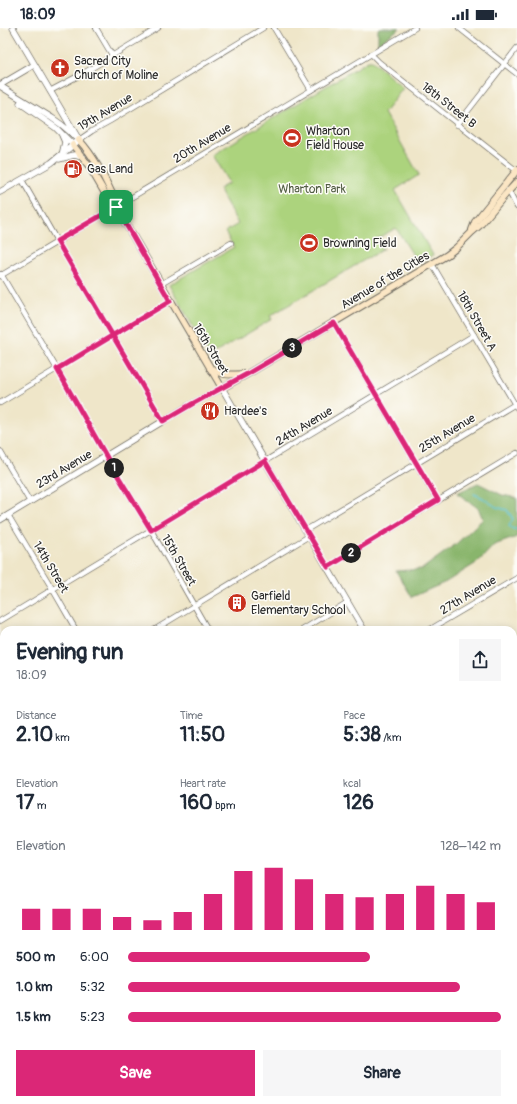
<!DOCTYPE html>
<html lang="en">
<head>
<meta charset="utf-8">
<style>
	body { margin:0; font-family:Pangolin,sans-serif; background:#f6f6f7; color:#1f2937; height:100vh; display:flex; flex-direction:column; font-size:15px; white-space:nowrap }
	* { box-sizing:border-box; margin:0 }
	p { font-size:13px; color:#747a83 }
	.icon { flex:none; width:22px; height:22px; fill:none; stroke:currentColor; stroke-width:2; stroke-linecap:round; stroke-linejoin:round }
	.map { position:relative; flex:1; overflow:hidden }
	.sheet { position:absolute; left:0px; top:598px; width:517px; height:478px; display:flex; flex-direction:column; background:#fff; border-radius:12px 12px 0 0; box-shadow:0 2px 10px #0003 }
	.sheet>* { flex:none }
	.pin { position:absolute; display:grid; place-items:center; width:34px; height:34px; color:#fff; margin:-17px; border-radius:8px; box-shadow:0 2px 6px #0006 }
	.km { position:absolute; width:20px; height:20px; margin:-10px; border-radius:50%; background:#222; color:#fff; font-size:11px; line-height:20px; text-align:center }
	.round { display:grid; place-items:center; flex:none; width:42px; height:42px; border-radius:0px; background:#f6f6f7 }
	.head { display:flex; align-items:center; justify-content:space-between; height:68px; padding:0 16px }
	h1 { font-size:22px; font-weight:700; line-height:30px }
	.figures { display:grid; grid-template-columns:repeat(3,1fr); gap:6px; height:68px; padding:4px 16px }
	.figures div { display:grid; align-content:center }
	.figures b { font-size:20px; font-weight:700 }
	.figures small { font-size:11px; font-weight:400 }
	.figures p { font-size:11px }
	.chart { height:112px; padding:8px 16px }
	.chart p { display:flex; justify-content:space-between }
	.chart svg { width:100%; height:72px; margin-top:4px; stroke:#db2777; stroke-width:6 }
	.primary-button { display:flex; gap:8px; margin-top:auto; padding:8px 16px }
	.primary-button a { flex:1; height:46px; border-radius:0px; background:#db2777; color:#fff; font-size:16px; font-weight:700; line-height:46px; text-align:center }
	.primary-button a+a { background:#f6f6f7; color:#1f2937 }
	ul { padding:0 16px; list-style:none; font-size:13px }
	li { display:grid; grid-template-columns:64px 48px 1fr; align-items:center; height:30px }
	li i { height:10px; border-radius:5px; background:#db2777 }
	.status { display:flex; justify-content:space-between; align-items:center; height:28px; padding:0 20px; background:#fff; direction:ltr }
	.status svg { height:11px; fill:currentColor }
	.map>svg:first-child { display:block }
	.green { fill:#acd37d; stroke:#6c7f54 }
	.forest { fill:#89b56c; stroke:#5a704c }
	.lines { fill:none; stroke-linecap:round; stroke-linejoin:round }
	.stream { stroke:#54c0ce; stroke-width:1.5 }
	.minor-casing { stroke:#706c62; stroke-width:6 }
	.tertiary-casing { stroke:#706c62; stroke-width:7 }
	.secondary-casing { stroke:#706c62; stroke-width:8 }
	.minor { stroke:#fff; stroke-width:4.5 }
	.tertiary { stroke:#fff; stroke-width:5.5 }
	.secondary { stroke:#fbe6c4; stroke-width:6 }
	.route-casing { stroke:#fff; stroke-width:8 }
	.route { stroke:#db2777; stroke-width:5 }
	.labels { text-anchor:middle; stroke-width:3; stroke-linejoin:round; paint-order:stroke }
	.poi-label { font-size:12px; fill:#2b2b2b; stroke:#fdfcf7; text-anchor:start }
	.street-label { font-size:12px; fill:#2b2b2b; stroke:#fdfcf7 }
	.park-label { font-size:12px; fill:#525d44; stroke:#fdfcf7 }
</style>
</head>
<body>
<div class="status"><b>18:09</b><svg viewBox="0 0 49 12"><path d="M0 12V9h3v3zM5 12V6h3v6zM10 12V3h3v9zM15 12V0h3v12zM26 1h20v11H26zM47 4h2v5h-2z"/></svg></div>
<div class="map">
<svg width="517" height="1076" viewBox="0 0 517 1076">
	<rect width="100%" height="100%" fill="#fdfcf7"/>
	<filter id="ink" filterUnits="userSpaceOnUse"><feTurbulence type="fractalNoise" baseFrequency=".025" numOctaves="2"/><feDisplacementMap in="SourceGraphic" scale="8" xChannelSelector="R" yChannelSelector="G"/><feConvolveMatrix kernelMatrix="1 2 1 2 8 2 1 2 1" color-interpolation-filters="sRGB"/></filter>
	<filter id="wash" filterUnits="userSpaceOnUse"><feTurbulence type="fractalNoise" baseFrequency=".012" numOctaves="4" result="noise"/><feDisplacementMap in="SourceGraphic" scale="16" xChannelSelector="R" yChannelSelector="G"/><feGaussianBlur stdDeviation="0.9" result="paint"/><feColorMatrix in="noise" values="0 0 0 0 0 0 0 0 0 0 0 0 0 0 0 0 0 1.4 0 .05"/><feComposite in="paint" operator="in"/></filter>
	<g filter="url(#wash)">
		<rect width="100%" height="100%" fill="#efe6c9"/>
		<!-- green -->
		<polygon class="green" points="368,33 372,33 403,60 384,85 419,147 395,162 433,227 418,235 396,200 376,211 383,221 270,288 272,291 210,328 169,257 234,219 225,204 238,196 219,161 229,155 212,127"/>
		<!-- forest -->
		<g class="forest">
			<polygon points="379,0 400,0 378,16 378,1"/>
			<polygon points="478,455 502,467 517,470 517,509 494,517 478,534 446,554 412,569 396,543 422,541 456,516 483,491 478,480 457,465"/>
			<polygon points="4,861 4,917 0,917 0,863"/>
			<polygon points="4,1033 4,1051 3,1052 1,1076 0,1076 0,1036"/>
			<polygon points="513,1041 517,1066 517,1076 502,1076 502,1072 513,1072"/>
			<polygon points="85,1072 131,1072 133,1076 77,1076"/>
			<polygon points="151,1072 256,1072 255,1076 145,1076"/>
			<polygon points="280,1072 307,1072 308,1076 281,1076"/>
		</g>
		<g class="lines">
			<!-- stream -->
			<g class="stream">
				<polyline points="474,466 483,470 496,479 507,482 513,491 509,498 513,501 517,501"/>
				<polyline points="192,1072 196,1076"/>
				<polyline points="227,1076 229,1072"/>
			</g>
		</g>
	</g>
	<g filter="url(#ink)">
		<g class="lines">
			<!-- minor casing -->
			<g class="minor-casing">
				<g id="minor">
					<polyline points="96,0 112,27"/>
					<polyline points="274,0 311,62"/>
					<polyline points="459,0 517,46"/>
					<polyline points="371,26 379,34 517,143"/>
					<polyline points="50,63 82,46 158,0"/>
					<polyline points="457,97 517,20"/>
					<polyline points="79,112 92,103 110,93 263,0"/>
					<polyline points="22,152 57,213 163,393"/>
					<polyline points="508,162 517,179"/>
					<polyline points="432,236 517,380"/>
					<polyline points="1,246 57,341 110,435 151,502 208,602"/>
					<polyline points="0,248 415,0"/>
					<polyline points="161,256 231,215"/>
					<polyline points="334,295 438,473"/>
					<polyline points="0,375 170,273"/>
					<polyline points="0,423 30,474"/>
					<polyline points="8,487 53,562 76,602"/>
					<polyline points="306,502 517,375"/>
					<polyline points="328,539 517,425"/>
					<polyline points="0,593 474,307"/>
					<polyline points="154,602 309,508"/>
					<polyline points="302,602 348,574"/>
					<polyline points="429,602 517,550"/>
					<polyline points="0,615 4,622"/>
					<polyline points="513,627 517,625"/>
					<polyline points="513,640 517,647"/>
					<polyline points="0,696 4,694"/>
					<polyline points="0,755 4,761"/>
					<polyline points="513,774 517,771"/>
					<polyline points="513,861 517,859"/>
					<polyline points="0,974 4,971"/>
					<polyline points="513,992 517,998"/>
					<polyline points="391,1072 394,1076"/>
				</g>
			</g>
			<!-- tertiary casing -->
			<g class="tertiary-casing">
				<g id="tertiary">
					<polyline points="13,0 79,112"/>
					<polyline points="0,57 34,37"/>
					<polyline points="0,58 52,90 62,97 76,109"/>
					<polyline points="20,75 56,100 73,117"/>
					<polyline points="62,107 65,114 62,127"/>
					<polyline points="59,131 74,127 83,129"/>
					<polyline points="0,164 51,135 79,112"/>
					<polyline points="0,492 188,378 222,360 364,602"/>
					<polyline points="513,745 517,747"/>
				</g>
			</g>
			<!-- secondary casing -->
			<g class="secondary-casing">
				<g id="secondary">
					<path d="M79 112C95 129 105 151 115 172L116 179 222 360 249 345 447 227 456 220 472 204 480 197 505 167 517 154"/>
					<polyline points="73,117 89,138 110,174 116,179"/>
					<polyline points="472,202 475,194 517,142"/>
					<path d="M210 340C226 348 228 347 245 346"/>
				</g>
			</g>
			<!-- minor -->
			<use href="#minor" class="minor"/>
			<!-- tertiary -->
			<use href="#tertiary" class="tertiary"/>
			<!-- secondary -->
			<use href="#secondary" class="secondary"/>
		</g>
	</g>
	<g class="lines" filter="url(#ink)">
		<!-- route casing -->
		<g class="route-casing">
			<polyline id="route" points="116,179 170,273 57,341 110,435 151,502 265,433 328,539 438,472 334,295 249,345 192,376 163,393 57,213 116,179"/>
		</g>
		<!-- route -->
		<use href="#route" class="route"/>
	</g>
	<!-- icons -->
	<defs>
		<g id="church-disc" transform="scale(1)"><circle r="9.5" fill="#c8321e" stroke="#fdfcf7"/><path d="M-1.2-6h2.4v3.5h3.3v2.4h-3.3V6h-2.4V-.1h-3.3v-2.4h3.3Z" fill="#fff"/></g>
		<g id="stadium-disc" transform="scale(1)"><circle r="9.5" fill="#c8321e" stroke="#fdfcf7"/><path d="M0-5a6.5 5 0 1 0 0 10a6.5 5 0 1 0 0-10ZM-3.5-1.8h7v3.6h-7Z" fill="#fff"/></g>
		<g id="fuel-disc" transform="scale(1)"><circle r="9.5" fill="#c8321e" stroke="#fdfcf7"/><path d="M-5.5-6h7V0h2V4h1.3V-2.5L3-4.5l.8-.8L6-3V5H2.5V1h-1V6h-7ZM-4.2-4.7v3.2H.2V-4.7Z" fill="#fff"/></g>
		<g id="restaurant-disc" transform="scale(1)"><circle r="9.5" fill="#c8321e" stroke="#fdfcf7"/><path d="M-5-6h1v4h1v-4h1v4h1v-4h1v5L-1.5 .5V6h-2V.5L-5-1ZM5-6V6H3V1.5H1.5Q1.5-4 5-6Z" fill="#fff"/></g>
		<g id="building-disc" transform="scale(1)"><circle r="9.5" fill="#c8321e" stroke="#fdfcf7"/><path d="M-4-6H4V6H1V3H-1V6H-4ZM-2.5-4.3h1.7v1.8h-1.7ZM.8-4.3h1.7v1.8H.8ZM-2.5-1h1.7V.8h-1.7ZM.8-1h1.7V.8H.8Z" fill="#fff"/></g>
	</defs>
	<g fill-rule="evenodd">
		<use href="#church-disc" x="60" y="40"/>
		<use href="#stadium-disc" x="292" y="110"/>
		<use href="#fuel-disc" x="73" y="141"/>
		<use href="#stadium-disc" x="309" y="215"/>
		<use href="#restaurant-disc" x="210" y="383"/>
		<use href="#building-disc" x="237" y="575"/>
	</g>
	<g class="labels">
		<!-- poi labels -->
		<g class="poi-label">
			<text x="74" y="37">Sacred City<tspan x="74" dy="14">Church of Moline</tspan></text>
			<text x="306" y="107">Wharton<tspan x="306" dy="14">Field House</tspan></text>
			<text x="87" y="145">Gas Land</text>
			<text x="323" y="219">Browning Field</text>
			<text x="224" y="387">Hardee's</text>
			<text x="251" y="572">Garfield<tspan x="251" dy="14">Elementary School</tspan></text>
		</g>
		<!-- street labels -->
		<g class="street-label">
			<text transform="translate(449 77) rotate(38)" y="4">18th Street B</text>
			<text transform="translate(105 84) rotate(-31)" y="4">19th Avenue</text>
			<text transform="translate(202 115) rotate(-31)" y="4">20th Avenue</text>
			<text transform="translate(385 252) rotate(-31)" y="4">Avenue of the Cities</text>
			<text transform="translate(477 293) rotate(60)" y="4">18th Street A</text>
			<text transform="translate(211 321) rotate(59)" y="4">16th Street</text>
			<text transform="translate(304 398) rotate(-31)" y="4">24th Avenue</text>
			<text transform="translate(447 405) rotate(-31)" y="4">25th Avenue</text>
			<text transform="translate(64 441) rotate(-31)" y="4">23rd Avenue</text>
			<text transform="translate(179 532) rotate(60)" y="4">15th Street</text>
			<text transform="translate(51 539) rotate(59)" y="4">14th Street</text>
			<text transform="translate(468 567) rotate(-31)" y="4">27th Avenue</text>
		</g>
		<!-- park labels -->
		<g class="park-label">
			<text x="312" y="165">Wharton Park</text>
		</g>
	</g>
</svg>
<div class="pin" style="left:116px;top:179px;background:#1e9e55"><svg class="icon" aria-label="arrive" viewBox="0 0 24 24"><path d="M6 21V4h12l-3 4 3 4H6"/></svg></div>
<b class="km" style="left:114px;top:440px">1</b>
<b class="km" style="left:351px;top:525px">2</b>
<b class="km" style="left:292px;top:320px">3</b>
<section class="sheet">
<div class="head"><div><h1>Evening run</h1><p>18:09</p></div><a class="round"><svg class="icon" aria-label="share" viewBox="0 0 24 24"><path d="M12 15V3M7 8l5-5 5 5M5 13v7h14v-7"/></svg></a></div>
<div class="figures">
<div><p>Distance</p><b>2.10<small> km</small></b></div>
<div><p>Time</p><b>11:50</b></div>
<div><p>Pace</p><b>5:38<small> /km</small></b></div>
</div>
<div class="figures">
<div><p>Elevation</p><b>17<small> m</small></b></div>
<div><p>Heart rate</p><b>160<small> bpm</small></b></div>
<div><p>kcal</p><b>126</b></div>
</div>
<div class="chart"><p><span>Elevation</span>128–142 m</p>
<svg viewBox="0 0 160 44" preserveAspectRatio="none"><path d="M5 44V31M15 44V31M25 44V31M35 44V36M45 44V38M55 44V33M65 44V22M75 44V8M85 44V6M95 44V13M105 44V22M115 44V24M125 44V22M135 44V17M145 44V22M155 44V27"/></svg>
</div>
<ul>
<li><b>500 m</b>6:00<i style="width:65%"></i></li>
<li><b>1.0 km</b>5:32<i style="width:89%"></i></li>
<li><b>1.5 km</b>5:23<i style="width:100%"></i></li>
</ul>
<div class="primary-button"><a>Save</a><a>Share</a></div>
</section>
</div>
</body>
</html>
